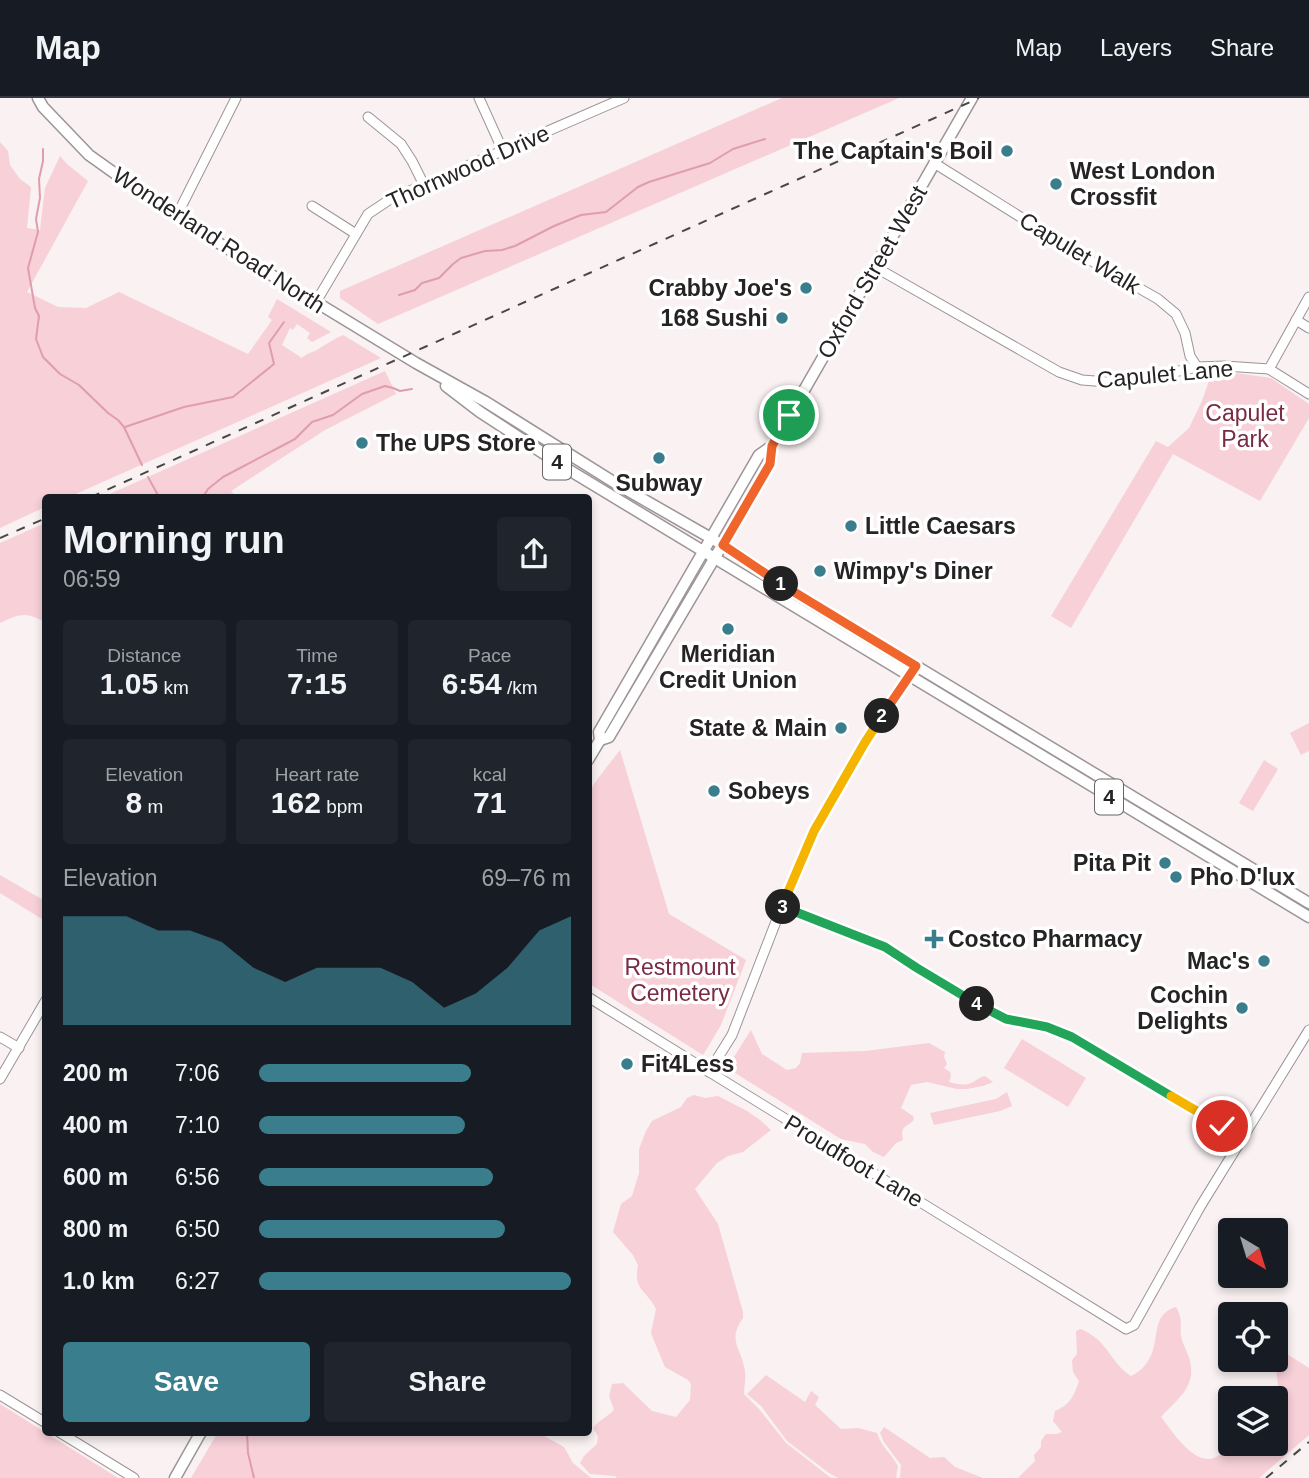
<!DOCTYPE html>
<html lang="en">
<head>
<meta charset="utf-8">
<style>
	body { margin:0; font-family:Arial,sans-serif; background:#20242c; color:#f1f3f6; height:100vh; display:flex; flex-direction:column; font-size:26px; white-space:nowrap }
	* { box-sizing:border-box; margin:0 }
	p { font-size:23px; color:#9ea1a6 }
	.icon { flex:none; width:38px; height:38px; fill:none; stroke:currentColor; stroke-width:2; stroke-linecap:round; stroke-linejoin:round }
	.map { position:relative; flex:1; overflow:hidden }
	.details { position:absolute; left:42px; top:396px; width:550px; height:942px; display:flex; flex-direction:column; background:#171b24; border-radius:7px; box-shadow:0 4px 10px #0003 }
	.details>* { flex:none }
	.needle { width:46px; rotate:142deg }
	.controls { position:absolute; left:1218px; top:1120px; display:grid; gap:14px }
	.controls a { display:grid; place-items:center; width:70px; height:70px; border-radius:7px; background:#171b24; box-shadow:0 4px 10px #0003; font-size:35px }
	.pin { position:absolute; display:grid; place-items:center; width:60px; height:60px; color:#fff; margin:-30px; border:4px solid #fff; border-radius:50%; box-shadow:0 2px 7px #0007 }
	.km { position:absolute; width:35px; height:35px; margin:-18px; border-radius:50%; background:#222; color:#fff; font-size:19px; line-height:35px; text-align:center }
	.round { display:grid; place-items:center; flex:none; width:74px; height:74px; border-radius:7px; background:#20242c }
	.summary { display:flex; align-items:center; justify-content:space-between; height:119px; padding:0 21px }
	h1 { font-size:38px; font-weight:700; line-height:52px }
	.metrics { display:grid; grid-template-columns:repeat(3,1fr); gap:10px; height:119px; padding:7px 21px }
	.metrics div { display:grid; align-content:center; border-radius:7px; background:#20242c; text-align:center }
	.metrics b { font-size:30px; font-weight:700 }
	.metrics small { font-size:19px; font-weight:400 }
	.metrics p { font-size:19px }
	.chart { height:196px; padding:14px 21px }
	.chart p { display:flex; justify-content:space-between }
	.chart svg { width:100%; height:126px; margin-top:7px; fill:#3a7e8d; opacity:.7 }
	.cta { display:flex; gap:14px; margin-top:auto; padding:14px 21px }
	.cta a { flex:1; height:80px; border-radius:7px; background:#3a7e8d; color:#fff; font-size:28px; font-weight:700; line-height:80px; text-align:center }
	.cta a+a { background:#20242c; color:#f1f3f6 }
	ul { padding:0 21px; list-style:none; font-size:23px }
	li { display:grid; grid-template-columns:112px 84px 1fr; align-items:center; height:52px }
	li i { height:18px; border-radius:9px; background:#3a7e8d }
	header { display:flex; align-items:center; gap:42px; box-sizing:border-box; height:98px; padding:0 35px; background:#171b24; border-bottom:2px solid #363941 }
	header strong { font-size:33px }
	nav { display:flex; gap:38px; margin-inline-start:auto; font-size:24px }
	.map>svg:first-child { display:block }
	.green { fill:#f7d0d8 }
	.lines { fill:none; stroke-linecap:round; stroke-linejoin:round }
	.stream { stroke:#df9dad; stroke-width:2 }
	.minor-casing { stroke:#9c9496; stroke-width:11 }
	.major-casing { stroke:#9c9496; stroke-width:13 }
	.minor { stroke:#fff; stroke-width:9 }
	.major { stroke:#fff; stroke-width:10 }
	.rail { stroke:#4b4748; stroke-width:2; stroke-dasharray:9 9; stroke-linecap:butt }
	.split-1-casing { stroke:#fff; stroke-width:14 }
	.split-2-casing { stroke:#fff; stroke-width:14 }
	.split-3-casing { stroke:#fff; stroke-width:14 }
	.split-4-casing { stroke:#fff; stroke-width:14 }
	.split-5-casing { stroke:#fff; stroke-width:14 }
	.split-6-casing { stroke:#fff; stroke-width:14 }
	.split-1 { stroke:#f0652b; stroke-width:9 }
	.split-2 { stroke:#f0652b; stroke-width:9 }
	.split-3 { stroke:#f5b400; stroke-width:9 }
	.split-4 { stroke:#22a559; stroke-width:9 }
	.split-5 { stroke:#22a559; stroke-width:9 }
	.split-6 { stroke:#f5b400; stroke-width:9 }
	.poi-dot { fill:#3a7e8d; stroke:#fff; stroke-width:2.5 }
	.labels { text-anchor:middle; stroke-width:7; stroke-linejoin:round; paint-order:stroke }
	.shield { fill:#fff; stroke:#676566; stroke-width:2 }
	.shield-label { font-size:21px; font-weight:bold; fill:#262324 }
	.poi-label { font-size:23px; font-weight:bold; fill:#262324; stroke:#fff; text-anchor:start }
	.street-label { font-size:23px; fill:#262324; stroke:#fff }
	.park-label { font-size:23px; fill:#792b44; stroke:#fff }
</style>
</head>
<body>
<header>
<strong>Map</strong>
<nav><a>Map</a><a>Layers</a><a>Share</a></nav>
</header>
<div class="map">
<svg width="1309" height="1380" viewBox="0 0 1309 1380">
	<rect width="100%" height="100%" fill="#f9f1f2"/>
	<!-- green -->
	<g class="green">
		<polygon points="782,0 899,0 378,226 340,200 340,193"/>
		<path d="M0 44 8 53 10 67 20 81 31 89 27 130 40 132 45 90 60 58 67 66 88 83 27 194 58 209 86 210 119 194 248 256 272 222 268 219 277 201 331 234 312 244 307 240 310 235 297 226 293 232 290 230 282 247 302 260C307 255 311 255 317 252 326 246 333 242 343 237L381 260 69 399H46L45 409 0 430Z"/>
		<polygon points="385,273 396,296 325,332 231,393 237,399 103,399"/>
		<polygon points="1228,274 1271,280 1309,306 1309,320 1260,403 1173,356 1071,530 1051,518 1156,343 1168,349 1189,330 1202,303 1211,277"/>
		<path d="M45 425V524C25 513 19 516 0 525V445Z"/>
		<polygon points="1309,625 1309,653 1301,657 1290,635"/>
		<polygon points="620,652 669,816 746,862 721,927 703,957 588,885 588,696 596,683"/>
		<polygon points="1264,662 1278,671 1253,713 1239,705"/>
		<polygon points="0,777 45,803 45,823 0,795"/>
		<path d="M751 932 762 956 787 972 796 970 800 965 802 955 865 953 929 945 945 954 944 959 947 966 944 970 950 974 951 978 949 984C956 986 964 988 971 985 976 983 979 979 985 978L993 984 983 988 967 991H957L927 984 911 987 901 1010 913 1018 914 1022C905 1030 900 1028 903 1042L896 1045 884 1059 873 1054 865 1046 841 1041 727 970Z"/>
		<polygon points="1022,941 1086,980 1068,1009 1004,970"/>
		<polygon points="1007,994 1012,1008 1000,1013 934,1027 930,1015 996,1001"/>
		<path d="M694 997 705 1000 718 998 747 1013 760 1022 771 1032 743 1054 728 1058 717 1065 695 1091 718 1126 743 1214V1220C727 1243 741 1249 745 1273 746 1281 744 1289 744 1296L759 1311 786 1345 831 1380H617L615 1378 590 1376 580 1365 584 1358 597 1346 598 1338 593 1330C599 1322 607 1319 614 1312L609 1298 612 1286 623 1285 652 1313 676 1319 690 1302 691 1286 688 1282 665 1269 657 1250 651 1235 656 1211C646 1191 633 1193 638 1167L633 1157 613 1134 621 1106 632 1098 639 1075V1051L646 1033 652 1023 681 1009 687 1000Z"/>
		<path d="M1176 1209C1185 1225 1178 1230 1182 1242 1184 1249 1188 1255 1190 1263 1196 1290 1177 1301 1161 1319 1172 1333 1193 1367 1214 1360 1222 1357 1226 1350 1232 1347 1241 1343 1265 1346 1276 1346L1275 1300 1278 1288 1276 1271 1270 1262H1276V1249L1309 1270V1337L1259 1380H1018L1035 1363 1034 1357 1041 1349V1343L1046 1336H1056L1062 1334 1053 1323 1055 1313C1070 1307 1074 1298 1079 1283L1073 1274 1072 1262 1077 1256 1076 1233 1081 1231C1110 1244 1109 1264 1131 1278 1142 1273 1149 1264 1153 1252 1158 1236 1154 1215 1176 1209Z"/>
		<path d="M766 1277 805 1304 811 1293 819 1299 815 1307 841 1331 858 1330 877 1335C882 1350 890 1354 898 1368L896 1380H838L829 1375 787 1343 761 1308 747 1296Z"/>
		<polygon points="0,1306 118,1380 0,1380"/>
		<polygon points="884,1329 930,1360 944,1359 955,1369 983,1380 900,1380 901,1367 884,1344 880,1335"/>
		<polygon points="218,1334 537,1334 564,1349 573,1365 591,1380 191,1380"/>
	</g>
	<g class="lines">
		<!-- stream -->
		<g class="stream">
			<polyline points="43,51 43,63 39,81 40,100 36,121 38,134 28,170 35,210 39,218 36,241 43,259 60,276 79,287 108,315 118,322 124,329 142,367"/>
			<polyline points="399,197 415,192 422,185 439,180 453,166 461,160 485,153 502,152 515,148 554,128 581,117 606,114 638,89 649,84 710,65 733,51 765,41"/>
			<polyline points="125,329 184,309 233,299 274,266 269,245 284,224"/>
			<polyline points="148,379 159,399"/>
			<polyline points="203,399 208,391 223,379 295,341 312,324 333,317 362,296 385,288 393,290 400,293 412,291"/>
			<polyline points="247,1334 248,1355 254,1380"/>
		</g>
		<!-- minor casing -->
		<g class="minor-casing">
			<g id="minor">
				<polyline points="479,0 503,53"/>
				<polyline points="368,19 401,46 412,63 424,87"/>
				<polyline points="934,65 1083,158 1158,201 1176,216 1185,235 1190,258 1197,269"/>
				<polyline points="312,108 356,136"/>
				<polyline points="176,119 236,0"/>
				<polyline points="875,169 1059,274 1082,282 1108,284 1152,279 1197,269 1225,268 1269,271 1309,296"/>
				<polyline points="316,204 368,116 389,102 624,0"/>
				<polyline points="1296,222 1309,230"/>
				<polyline points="1269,271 1309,199"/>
				<polyline points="782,808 885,849 917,870 989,914 1006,921 1047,929 1072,939 1242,1041"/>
				<polyline points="588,899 1126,1231 1134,1227 1200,1109 1309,932"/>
				<polyline points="0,939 19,950"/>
				<polyline points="709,974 732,937 782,808 814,733 864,646 916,568"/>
				<polyline points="0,981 46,902"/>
				<polyline points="0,1297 46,1325"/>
				<polyline points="59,1334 134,1380"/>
			</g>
		</g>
		<!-- major casing -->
		<g class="major-casing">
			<g id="major">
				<polyline points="38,0 43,9 89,57 176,119 416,265 486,304 620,388 723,447 790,492 1309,805"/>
				<polyline points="446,288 480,314 569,372 1309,819"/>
				<polyline points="600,642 609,639 770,366 772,348 972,0"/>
				<polyline points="588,662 600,642 599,634 759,357 772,348"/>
				<polyline points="175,1380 201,1334"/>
			</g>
		</g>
		<!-- minor -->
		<use href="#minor" class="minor"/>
		<!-- major -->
		<use href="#major" class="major"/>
		<!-- rail -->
		<g class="rail">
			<polyline points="91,399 979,0"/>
			<polyline points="0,440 46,420"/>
			<polyline points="1266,1380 1309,1344"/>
		</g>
	</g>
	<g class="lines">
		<!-- split-1 casing -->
		<g class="split-1-casing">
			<polyline id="split-1" points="781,486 723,447 770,366 772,348 789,317"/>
		</g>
		<!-- split-2 casing -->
		<g class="split-2-casing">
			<polyline id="split-2" points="781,486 916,568 882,618"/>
		</g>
		<!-- split-3 casing -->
		<g class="split-3-casing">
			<polyline id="split-3" points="783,809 782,808 814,733 864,646 882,618"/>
		</g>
		<!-- split-4 casing -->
		<g class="split-4-casing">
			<polyline id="split-4" points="783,809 885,849 917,870 977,906"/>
		</g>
		<!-- split-5 casing -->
		<g class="split-5-casing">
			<polyline id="split-5" points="977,906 1006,921 1047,929 1072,939 1171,998"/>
		</g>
		<!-- split-6 casing -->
		<g class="split-6-casing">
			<polyline id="split-6" points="1171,998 1222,1028"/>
		</g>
		<!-- split-1 -->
		<use href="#split-1" class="split-1"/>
		<!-- split-2 -->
		<use href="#split-2" class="split-2"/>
		<!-- split-3 -->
		<use href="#split-3" class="split-3"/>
		<!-- split-4 -->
		<use href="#split-4" class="split-4"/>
		<!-- split-5 -->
		<use href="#split-5" class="split-5"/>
		<!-- split-6 -->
		<use href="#split-6" class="split-6"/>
	</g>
	<!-- markers -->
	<g class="poi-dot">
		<circle cx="1007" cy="53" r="7"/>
		<circle cx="1056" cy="86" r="7"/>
		<circle cx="806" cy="190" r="7"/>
		<circle cx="782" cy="220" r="7"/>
		<circle cx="362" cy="345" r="7"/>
		<circle cx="659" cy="360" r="7"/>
		<circle cx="851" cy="428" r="7"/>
		<circle cx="820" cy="473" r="7"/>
		<circle cx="728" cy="531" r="7"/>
		<circle cx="841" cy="630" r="7"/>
		<circle cx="714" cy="693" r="7"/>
		<circle cx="1165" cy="765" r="7"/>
		<circle cx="1176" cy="779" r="7"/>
		<path d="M930.5 830.5h7v7h7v7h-7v7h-7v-7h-7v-7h7z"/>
		<circle cx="1264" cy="863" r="7"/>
		<circle cx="1242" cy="910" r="7"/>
		<circle cx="627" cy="966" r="7"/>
	</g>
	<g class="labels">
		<!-- shield labels -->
		<g class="shield">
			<rect x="543" y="346.5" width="28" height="35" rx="5"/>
			<rect x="1095" y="681.5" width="28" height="35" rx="5"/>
		</g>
		<g class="shield-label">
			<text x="557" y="371">4</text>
			<text x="1109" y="706">4</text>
		</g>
		<!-- poi labels -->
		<g class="poi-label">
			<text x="993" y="61" text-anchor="end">The Captain's Boil</text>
			<text x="1070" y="81">West London<tspan x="1070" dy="26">Crossfit</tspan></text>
			<text x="792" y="198" text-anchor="end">Crabby Joe's</text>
			<text x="768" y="228" text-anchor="end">168 Sushi</text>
			<text x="376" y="353">The UPS Store</text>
			<text x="659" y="393" text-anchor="middle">Subway</text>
			<text x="865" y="436">Little Caesars</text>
			<text x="834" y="481">Wimpy's Diner</text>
			<text x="728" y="564" text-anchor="middle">Meridian<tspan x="728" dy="26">Credit Union</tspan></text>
			<text x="827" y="638" text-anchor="end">State &amp; Main</text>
			<text x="728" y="701">Sobeys</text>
			<text x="1151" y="773" text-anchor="end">Pita Pit</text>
			<text x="1190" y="787">Pho D'lux</text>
			<text x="948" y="849">Costco Pharmacy</text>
			<text x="1250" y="871" text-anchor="end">Mac's</text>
			<text x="1228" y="905" text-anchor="end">Cochin<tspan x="1228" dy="26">Delights</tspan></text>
			<text x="641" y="974">Fit4Less</text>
		</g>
		<!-- street labels -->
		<g class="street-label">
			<text transform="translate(468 69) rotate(-24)" y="8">Thornwood Drive</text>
			<text transform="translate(219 142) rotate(33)" y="8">Wonderland Road North</text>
			<text transform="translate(1080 155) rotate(31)" y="8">Capulet Walk</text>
			<text transform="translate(872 174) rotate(-60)" y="8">Oxford Street West</text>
			<text transform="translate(1165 276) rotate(-5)" y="8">Capulet Lane</text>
			<text transform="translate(854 1063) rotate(31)" y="8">Proudfoot Lane</text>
		</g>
		<!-- park labels -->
		<g class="park-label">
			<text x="1245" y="323">Capulet<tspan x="1245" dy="26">Park</tspan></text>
			<text x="680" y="877">Restmount<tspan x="680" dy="26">Cemetery</tspan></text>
		</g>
	</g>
</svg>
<div class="controls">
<a><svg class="needle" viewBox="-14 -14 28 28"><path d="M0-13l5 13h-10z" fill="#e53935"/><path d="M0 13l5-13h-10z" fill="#9ea1a6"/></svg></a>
<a><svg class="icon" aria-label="locate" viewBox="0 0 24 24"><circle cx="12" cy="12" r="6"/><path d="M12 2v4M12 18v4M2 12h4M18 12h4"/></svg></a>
<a><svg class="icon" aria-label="layers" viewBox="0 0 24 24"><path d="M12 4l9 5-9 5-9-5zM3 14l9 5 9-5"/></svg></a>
</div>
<div class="pin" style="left:789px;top:317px;background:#1e9e55"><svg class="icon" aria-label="arrive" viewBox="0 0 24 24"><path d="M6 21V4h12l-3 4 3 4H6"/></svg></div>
<div class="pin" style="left:1222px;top:1028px;background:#d93025"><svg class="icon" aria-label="check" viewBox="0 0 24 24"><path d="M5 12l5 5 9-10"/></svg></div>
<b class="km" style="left:781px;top:486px">1</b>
<b class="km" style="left:882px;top:618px">2</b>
<b class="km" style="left:783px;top:809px">3</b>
<b class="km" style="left:977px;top:906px">4</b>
<section class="details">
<div class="summary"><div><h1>Morning run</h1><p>06:59</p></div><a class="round"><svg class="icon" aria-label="share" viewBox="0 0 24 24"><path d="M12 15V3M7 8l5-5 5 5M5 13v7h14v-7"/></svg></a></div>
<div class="metrics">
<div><p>Distance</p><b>1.05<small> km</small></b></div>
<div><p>Time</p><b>7:15</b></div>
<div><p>Pace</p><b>6:54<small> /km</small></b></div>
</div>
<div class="metrics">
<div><p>Elevation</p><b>8<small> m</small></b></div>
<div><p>Heart rate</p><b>162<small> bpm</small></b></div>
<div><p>kcal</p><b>71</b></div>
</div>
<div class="chart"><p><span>Elevation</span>69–76 m</p>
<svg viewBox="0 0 160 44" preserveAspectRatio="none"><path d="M0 44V6L10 6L20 6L30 11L40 11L50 15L60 24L70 29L80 24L90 24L100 24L110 29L120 38L130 33L140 24L150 11L160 6V44z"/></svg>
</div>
<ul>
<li><b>200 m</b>7:06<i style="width:68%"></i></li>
<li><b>400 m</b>7:10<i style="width:66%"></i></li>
<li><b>600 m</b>6:56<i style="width:75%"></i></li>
<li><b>800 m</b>6:50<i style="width:79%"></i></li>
<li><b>1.0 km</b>6:27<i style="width:100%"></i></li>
</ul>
<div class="cta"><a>Save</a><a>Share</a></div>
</section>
</div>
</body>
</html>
